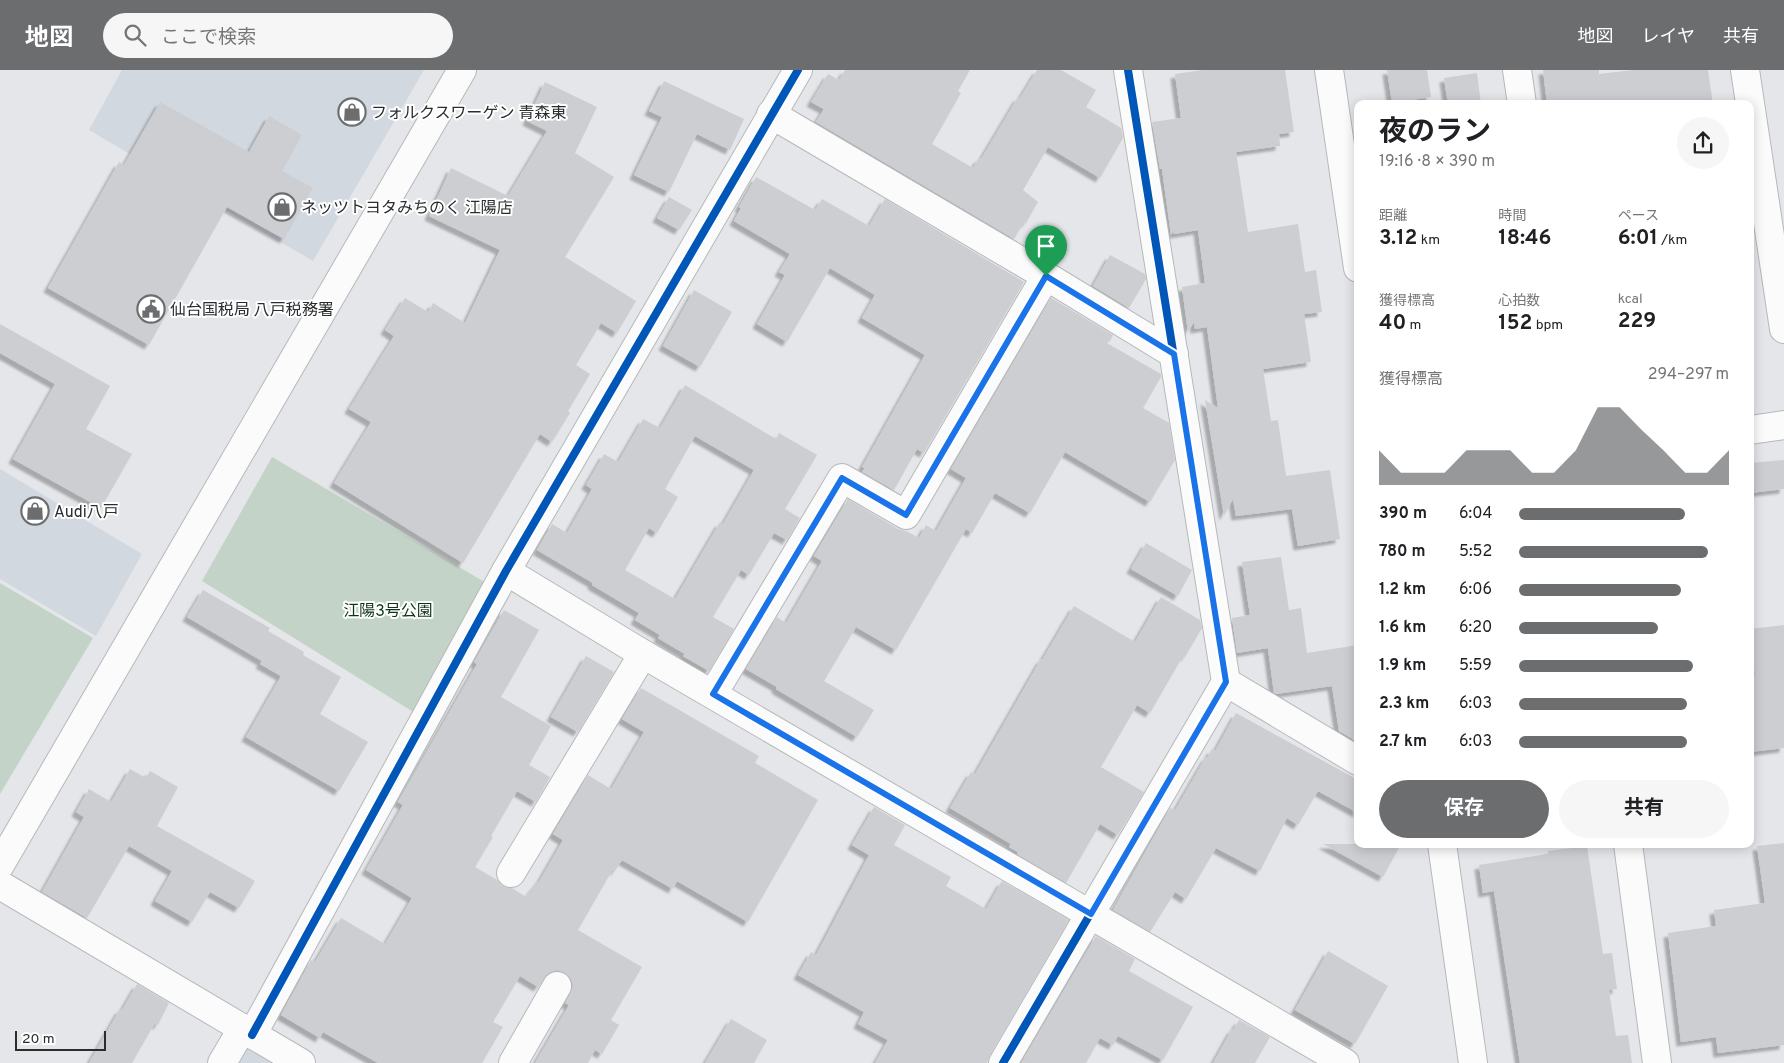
<!DOCTYPE html>
<html lang="ja">
<head>
<meta charset="utf-8">
<style>
	body { margin:0; font-family:Overpass,"Noto Sans JP",sans-serif; background:#f6f6f6; color:#202124; height:100vh; display:flex; flex-direction:column; font-size:19px; white-space:nowrap }
	* { box-sizing:border-box; margin:0 }
	p { font-size:16px; color:#757577 }
	.icon { flex:none; width:28px; height:28px; fill:none; stroke:currentColor; stroke-width:2; stroke-linecap:round; stroke-linejoin:round }
	.map { position:relative; flex:1; overflow:hidden }
	.details { position:absolute; left:1354px; top:30px; width:400px; height:748px; display:flex; flex-direction:column; background:#fff; border-radius:10px; box-shadow:0 2px 12px #0003 }
	.details>* { flex:none }
	.scale { position:absolute; left:15px; bottom:12px; width:91px; box-sizing:border-box; padding-left:5px; border:2px solid #2a2c2e; border-top:0; font-size:14px; line-height:18px; white-space:nowrap; color:#2a2c2e; -webkit-text-stroke:4px #fff; paint-order:stroke }
	.pin { position:absolute; display:grid; place-items:center; width:42px; height:42px; color:#fff; margin:-51px -21px; border-radius:50% 50% 50% 0; rotate:-45deg; box-shadow:0 0 5px #0007 }
	.pin .icon { rotate:45deg }
	.round { display:grid; place-items:center; flex:none; width:52px; height:52px; border-radius:26px; background:#f6f6f6 }
	.head { display:flex; align-items:center; justify-content:space-between; height:85px; padding:0 25px }
	h1 { font-size:28px; font-weight:700; line-height:38px }
	.metrics { display:grid; grid-template-columns:repeat(3,1fr); gap:8px; height:85px; padding:5px 25px }
	.metrics div { display:grid; align-content:center }
	.metrics b { font-size:21px; font-weight:700 }
	.metrics small { font-size:14px; font-weight:400 }
	.metrics p { font-size:14px }
	.chart { height:140px; padding:10px 25px }
	.chart p { display:flex; justify-content:space-between }
	.chart svg { width:100%; height:90px; margin-top:5px; fill:#6b6d6f; opacity:.7 }
	.cta { display:flex; gap:10px; margin-top:auto; padding:10px 25px }
	.cta a { flex:1; height:58px; border-radius:30px; background:#6b6d6f; color:#fff; font-size:20px; font-weight:700; line-height:58px; text-align:center }
	.cta a+a { background:#f6f6f6; color:#202124 }
	ul { padding:0 25px; list-style:none; font-size:16px }
	li { display:grid; grid-template-columns:80px 60px 1fr; align-items:center; height:38px }
	li i { height:12px; border-radius:6px; background:#6b6d6f }
	header { display:flex; align-items:center; gap:30px; box-sizing:border-box; height:70px; padding:0 25px; background:#6b6d6f; color:#fff }
	header strong { font-size:24px }
	nav { display:flex; gap:28px; margin-inline-start:auto; font-size:18px }
	.search { width:350px; height:45px; background:#f6f6f6; display:flex; align-items:center; gap:12px; box-sizing:border-box; padding:0 18px; border-radius:28px; color:#757577; font-size:19px }
	.map>svg:first-child { display:block }
	.built { fill:#d2d8e0 }
	.green { fill:#c4d3c7 }
	.building { fill:#ccced1; fill-rule:evenodd; filter:url(#shadow) }
	.lines { fill:none; stroke-linecap:round; stroke-linejoin:round }
	.minor-casing { stroke:#b6b8ba; stroke-width:30 }
	.minor { stroke:#fbfbfc; stroke-width:28 }
	.cycleway-casing { stroke:#fff; stroke-width:11 }
	.cycleway { stroke:#0057b8; stroke-width:8 }
	.route-casing { stroke:#fff; stroke-width:10 }
	.route { stroke:#1a73e8; stroke-width:6 }
	.labels { text-anchor:middle; stroke-width:4; stroke-linejoin:round; paint-order:stroke }
	.poi-label { font-size:16px; fill:#2a2c2e; stroke:#fff; text-anchor:start }
	.park-label { font-size:16px; fill:#0e3815; stroke:#fff }
</style>
</head>
<body>
<header>
<strong>地図</strong>
<div class="search"><svg class="icon" aria-label="search" viewBox="0 0 24 24"><circle cx="10" cy="10" r="6"/><path d="M15 15l6 6"/></svg>ここで検索</div>
<nav><a>地図</a><a>レイヤ</a><a>共有</a></nav>
</header>
<div class="map">
<svg width="1784" height="993" viewBox="0 0 1784 993">
	<defs>
		<filter id="shadow"><feDropShadow dx="-4.5" dy="4.5" stdDeviation="1" flood-color="#0004"/></filter>
	</defs>
	<rect width="100%" height="100%" fill="#e4e6e9"/>
	<!-- built -->
	<g class="built">
		<polygon points="122,0 424,0 313,191 89,60"/>
		<polygon points="0,399 142,484 96,566 0,509"/>
		<polygon points="244,972 279,993 232,993"/>
	</g>
	<!-- green -->
	<g class="green">
		<polygon points="272,387 488,514 415,643 202,511"/>
		<polygon points="0,513 93,568 0,724"/>
	</g>
	<!-- building -->
	<g class="building">
		<polygon points="845,0 970,0 958,21 961,23 932,74 973,98 979,88 981,89 1018,27 1020,28 1037,0 1061,0 1096,20 1086,37 1121,58 1123,68 1100,108 1048,77 1023,120 1038,132 1026,153 1024,152 1014,169 816,52 824,39 811,32 828,4 839,10"/>
		<polygon points="1203,0 1285,0 1294,62 1279,64 1280,76 1236,82 1248,162 1298,154 1305,202 1316,200 1322,242 1304,244 1311,292 1263,299 1271,351 1278,350 1286,406 1330,400 1340,469 1298,476 1292,439 1236,446 1233,429 1224,446 1205,330 1218,338 1207,257 1195,259 1194,252 1188,262 1182,217 1205,213 1198,160 1174,164 1173,161 1171,165 1162,99 1160,99 1152,52 1181,48 1175,4"/>
		<polygon points="1387,0 1427,0 1431,27 1392,33"/>
		<polygon points="1543,0 1599,0 1599,4 1633,0 1708,0 1713,34 1547,34"/>
		<polygon points="1477,3 1481,34 1448,34 1444,8"/>
		<polygon points="664,11 744,49 730,80 697,64 669,122 634,105 662,47 649,41"/>
		<polygon points="545,12 597,37 575,83 614,107 565,187 636,231 617,263 601,253 576,295 590,304 568,341 570,343 552,372 540,364 463,493 334,413 371,352 349,339 394,266 385,260 405,228 428,242 433,233 465,253 500,180 429,146 451,98 508,126 547,61 527,51"/>
		<polygon points="160,32 249,82 269,46 302,65 282,101 313,118 284,169 227,137 149,275 48,218 119,92 124,95"/>
		<polygon points="756,107 815,140 822,129 869,156 885,129 1024,212 924,383 917,379 894,420 862,402 865,398 862,397 925,285 862,248 875,225 830,198 787,272 757,254 785,205 779,202 790,184 734,151 741,138 739,137"/>
		<polygon points="669,127 692,140 679,160 657,148"/>
		<polygon points="1110,185 1145,204 1146,209 1129,238 1093,216"/>
		<polygon points="694,220 732,242 700,297 663,276"/>
		<polygon points="1051,228 1113,265 1110,271 1105,272 1161,304 1161,307 1143,338 1169,353 1175,390 1150,432 1065,382 1030,443 995,423 972,463 966,459 896,580 856,557 824,611 874,640 857,667 776,619 777,617 746,599 777,547 786,553 822,491 814,486 848,429 898,459 906,461 919,468 926,455 936,461 966,408 951,399"/>
		<polygon points="0,254 110,316 86,359 132,384 101,438 13,389 55,314 0,283"/>
		<path d="M685 315 776 369 779 363 817 385 785 439 800 448 787 470 774 463 749 505 741 500 713 547 734 559 709 601 683 586 685 584 658 568 660 565 635 550 639 543 592 515 593 513 537 480 552 454 567 463 592 419 586 415 604 384 618 392 643 349 660 358ZM695 366 754 400 723 454 720 452 675 529 625 500 649 458 657 463 678 427 665 419Z"/>
		<polygon points="1784,390 1784,419 1750,423 1750,393"/>
		<polygon points="1146,473 1192,500 1178,526 1131,499"/>
		<polygon points="1281,487 1289,540 1301,538 1307,583 1358,575 1358,672 1339,661 1332,616 1276,624 1274,623 1268,578 1237,583 1232,548 1250,545 1242,492"/>
		<polygon points="203,520 270,558 268,561 304,582 303,585 341,607 320,644 368,672 339,721 246,667 281,606 260,594 262,591 187,547"/>
		<polygon points="1161,527 1200,550 1202,558 1185,587 1183,586 1150,643 1137,635 1101,697 1144,722 1118,765 1100,754 1066,813 1017,784 1018,782 1009,777 1011,774 950,738 971,702 975,704 1041,589 1042,590 1074,536 1135,572"/>
		<polygon points="504,540 539,560 501,627 551,656 529,695 550,707 536,732 517,721 491,766 493,767 475,797 497,810 503,816 512,818 526,827 540,810 563,770 553,764 588,705 611,719 644,662 622,649 641,618 759,686 755,693 818,730 748,852 677,811 673,819 622,790 615,801 613,799 578,860 642,897 611,950 619,955 602,984 595,980 588,993 535,993 569,935 565,933 573,916 571,909 565,903 557,900 549,903 538,917 520,906 493,952 503,957 482,993 378,993 323,962 320,968 281,945 311,890 315,892 341,848 385,874 412,828 366,800 403,735 398,732 477,594 474,592"/>
		<polygon points="1784,555 1784,678 1750,682 1750,606 1755,605 1750,559"/>
		<polygon points="586,586 614,602 578,662 551,647"/>
		<polygon points="1236,643 1358,710 1358,743 1318,721 1298,755 1287,748 1260,801 1216,778 1186,829 1175,822 1150,862 1113,840 1170,738 1175,740 1206,687 1207,688 1212,679 1215,681"/>
		<polygon points="130,699 146,708 150,701 178,717 157,756 255,811 239,838 210,822 192,852 155,831 172,801 129,776 87,848 42,822 84,747 76,742 89,719 111,732"/>
		<polygon points="874,737 905,755 894,775 951,807 946,816 986,839 1002,811 1069,850 990,985 987,993 875,993 888,970 858,954 864,942 798,905 811,882 816,885 869,785 852,775"/>
		<polygon points="1784,773 1784,975 1718,983 1716,967 1681,972 1668,863 1716,856 1714,840 1765,833 1757,776"/>
		<polygon points="1323,774 1401,774 1383,807"/>
		<polygon points="1587,776 1603,884 1612,883 1617,919 1609,920 1616,966 1628,965 1632,993 1520,993 1494,821 1483,823 1479,795 1548,784 1548,781"/>
		<polygon points="1096,866 1135,889 1129,901 1193,937 1163,990 1118,966 1113,975 1100,968 1086,993 1021,993"/>
		<polygon points="1328,881 1388,916 1355,974 1295,940"/>
		<polygon points="137,914 169,933 158,955 155,953 132,993 89,993 120,939 122,940"/>
		<polygon points="731,949 767,970 754,993 705,993"/>
		<polygon points="1239,950 1270,967 1255,993 1213,993 1232,959 1233,960"/>
	</g>
	<g class="lines">
		<!-- minor casing -->
		<g class="minor-casing">
			<g id="minor">
				<polyline points="1329,0 1358,198"/>
				<polyline points="1517,0 1522,34"/>
				<polyline points="1745,0 1784,259"/>
				<polyline points="771,44 1046,206 1174,284"/>
				<polyline points="1750,360 1784,355"/>
				<polyline points="506,501 643,584 1345,993"/>
				<polyline points="1226,612 1358,691"/>
				<polyline points="713,624 842,408 906,445 1046,206"/>
				<polyline points="1442,774 1473,993"/>
				<polyline points="1628,774 1657,993"/>
				<polyline points="0,795 462,0"/>
				<polyline points="511,803 643,584"/>
				<polyline points="0,815 301,993"/>
				<polyline points="252,965 506,501 798,0"/>
				<polyline points="222,993 242,959"/>
				<polyline points="513,993 557,916"/>
				<polyline points="1003,993 1226,612 1128,0"/>
			</g>
		</g>
		<!-- minor -->
		<use href="#minor" class="minor"/>
		<!-- cycleway casing -->
		<g class="cycleway-casing">
			<g id="cycleway">
				<polyline points="252,965 506,501 798,0"/>
				<polyline points="1003,993 1226,612 1128,0"/>
			</g>
		</g>
		<!-- cycleway -->
		<use href="#cycleway" class="cycleway"/>
	</g>
	<g class="lines">
		<!-- route casing -->
		<g class="route-casing">
			<polygon id="route" points="1046,206 1174,284 1226,612 1091,844 713,624 842,408 906,445"/>
		</g>
		<!-- route -->
		<use href="#route" class="route"/>
	</g>
	<!-- icons -->
	<defs>
		<g id="shop-ring" transform="scale(1.4375)"><circle r="9.5" fill="#fff" stroke="#6b6d6f" stroke-width="1.5"/><path d="M-5-2.5h2.3a2.7 3.5 0 0 1 5.4 0H5L5.5 6h-11ZM-1.5-2.5h3a1.5 2.3 0 0 0-3 0Z" fill="#6b6d6f"/></g>
		<g id="civic-ring" transform="scale(1.4375)"><circle r="9.5" fill="#fff" stroke="#6b6d6f" stroke-width="1.5"/><path d="M-.6-6.5H3V-4.5H.6V-3L4-1V1h2V6H-6V1h2V-1L-.6-3ZM-1.2 2.5V6h2.4V2.5Z" fill="#6b6d6f"/></g>
	</defs>
	<g fill-rule="evenodd">
		<use href="#shop-ring" x="352" y="42"/>
		<use href="#shop-ring" x="282" y="137"/>
		<use href="#civic-ring" x="151" y="239"/>
		<use href="#shop-ring" x="35" y="441"/>
	</g>
	<g class="labels">
		<!-- poi labels -->
		<g class="poi-label">
			<text x="371" y="48">フォルクスワーゲン 青森東</text>
			<text x="301" y="143">ネッツトヨタみちのく 江陽店</text>
			<text x="170" y="245">仙台国税局 八戸税務署</text>
			<text x="54" y="447">Audi八戸</text>
		</g>
		<!-- park labels -->
		<g class="park-label">
			<text x="388" y="546">江陽3号公園</text>
		</g>
	</g>
</svg>
<div class="scale">20 m</div>
<div class="pin" style="left:1046px;top:206px;background:#1e9e55"><svg class="icon" aria-label="arrive" viewBox="0 0 24 24"><path d="M6 21V4h12l-3 4 3 4H6"/></svg></div>
<section class="details">
<div class="head"><div><h1>夜のラン</h1><p>19:16 · 8 × 390 m</p></div><a class="round"><svg class="icon" aria-label="share" viewBox="0 0 24 24"><path d="M12 15V3M7 8l5-5 5 5M5 13v7h14v-7"/></svg></a></div>
<div class="metrics">
<div><p>距離</p><b>3.12<small> km</small></b></div>
<div><p>時間</p><b>18:46</b></div>
<div><p>ペース</p><b>6:01<small> /km</small></b></div>
</div>
<div class="metrics">
<div><p>獲得標高</p><b>40<small> m</small></b></div>
<div><p>心拍数</p><b>152<small> bpm</small></b></div>
<div><p>kcal</p><b>229</b></div>
</div>
<div class="chart"><p><span>獲得標高</span>294–297 m</p>
<svg viewBox="0 0 160 44" preserveAspectRatio="none"><path d="M0 44V27L10 38L20 38L30 38L40 27L50 27L60 27L70 38L80 38L90 27L100 6L110 6L120 17L130 27L140 38L150 38L160 27V44z"/></svg>
</div>
<ul>
<li><b>390 m</b>6:04<i style="width:79%"></i></li>
<li><b>780 m</b>5:52<i style="width:90%"></i></li>
<li><b>1.2 km</b>6:06<i style="width:77%"></i></li>
<li><b>1.6 km</b>6:20<i style="width:66%"></i></li>
<li><b>1.9 km</b>5:59<i style="width:83%"></i></li>
<li><b>2.3 km</b>6:03<i style="width:80%"></i></li>
<li><b>2.7 km</b>6:03<i style="width:80%"></i></li>
</ul>
<div class="cta"><a>保存</a><a>共有</a></div>
</section>
</div>
</body>
</html>
